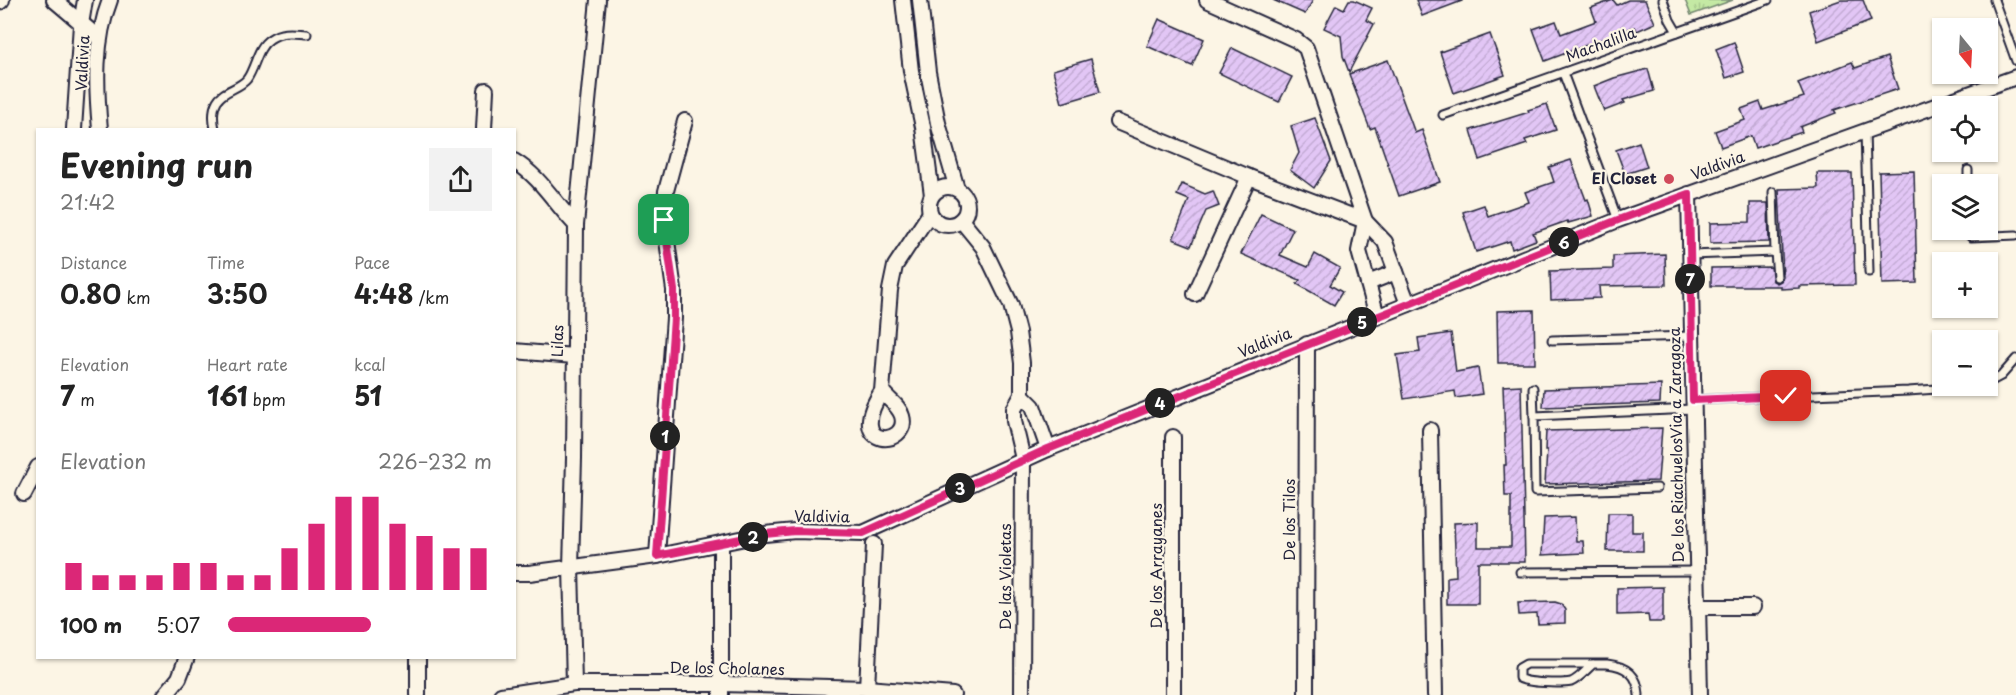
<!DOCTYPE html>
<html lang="en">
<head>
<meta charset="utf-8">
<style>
	body { margin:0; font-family:"Playpen Sans",sans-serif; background:#f2f2f2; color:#222; height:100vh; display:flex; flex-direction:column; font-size:22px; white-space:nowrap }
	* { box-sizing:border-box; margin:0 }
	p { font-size:20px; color:#767676 }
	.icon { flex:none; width:33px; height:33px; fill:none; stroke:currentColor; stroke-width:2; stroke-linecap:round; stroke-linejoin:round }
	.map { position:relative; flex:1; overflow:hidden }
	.sheet { position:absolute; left:36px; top:128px; width:480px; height:531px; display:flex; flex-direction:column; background:#fff; border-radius:0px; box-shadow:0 2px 4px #0004 }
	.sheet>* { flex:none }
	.needle { width:39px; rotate:162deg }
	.buttons { position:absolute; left:1932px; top:18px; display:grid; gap:12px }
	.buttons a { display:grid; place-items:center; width:66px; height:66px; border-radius:0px; background:#fff; box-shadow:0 2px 4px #0004; font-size:30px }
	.pin { position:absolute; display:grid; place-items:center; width:51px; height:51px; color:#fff; margin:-26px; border-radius:12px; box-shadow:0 3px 9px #0006 }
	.km { position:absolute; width:30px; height:30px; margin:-15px; border-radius:50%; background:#222; color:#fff; font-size:16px; line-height:30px; text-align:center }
	.round { display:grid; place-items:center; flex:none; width:63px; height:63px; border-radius:0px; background:#f2f2f2 }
	.head { display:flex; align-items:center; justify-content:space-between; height:102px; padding:0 24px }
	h1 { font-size:33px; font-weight:700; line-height:45px }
	.figures { display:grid; grid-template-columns:repeat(3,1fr); gap:9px; height:102px; padding:6px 24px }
	.figures div { display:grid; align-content:center }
	.figures b { font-size:26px; font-weight:700 }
	.figures small { font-size:16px; font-weight:400 }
	.figures p { font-size:16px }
	.chart { height:168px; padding:12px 24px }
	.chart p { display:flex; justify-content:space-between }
	.chart svg { width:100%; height:108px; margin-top:6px; stroke:#db2777; stroke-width:6 }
	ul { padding:0 24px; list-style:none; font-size:20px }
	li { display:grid; grid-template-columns:96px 72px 1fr; align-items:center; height:45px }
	li i { height:15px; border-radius:8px; background:#db2777 }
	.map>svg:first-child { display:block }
	.park { fill:url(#park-tufts); stroke:#738670; stroke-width:1.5 }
	.building { fill:url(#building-hatch); stroke:#22223b; stroke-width:1.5 }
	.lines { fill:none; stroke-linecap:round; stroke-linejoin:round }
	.lane-casing { stroke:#22223b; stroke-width:11 }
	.street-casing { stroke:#22223b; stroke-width:18 }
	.lane { stroke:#fcf5e5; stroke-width:7 }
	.street { stroke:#fcf5e5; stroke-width:14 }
	.route-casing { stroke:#fff; stroke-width:12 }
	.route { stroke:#db2777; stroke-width:8 }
	.poi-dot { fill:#d1495b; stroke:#fcf5e5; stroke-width:2 }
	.labels { text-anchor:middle; stroke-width:4.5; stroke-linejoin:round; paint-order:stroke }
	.street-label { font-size:15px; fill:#22223b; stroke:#fcf5e5 }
	.poi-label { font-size:15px; font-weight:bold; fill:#22223b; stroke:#fcf5e5; text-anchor:end }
</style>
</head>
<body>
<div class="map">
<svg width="2016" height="695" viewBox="0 0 2016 695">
	<defs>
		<pattern id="park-tufts" width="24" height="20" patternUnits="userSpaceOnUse" patternTransform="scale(1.5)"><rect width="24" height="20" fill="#c4e9a4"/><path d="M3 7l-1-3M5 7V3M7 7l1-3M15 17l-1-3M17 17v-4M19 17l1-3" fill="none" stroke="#a8c88e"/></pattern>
		<pattern id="building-hatch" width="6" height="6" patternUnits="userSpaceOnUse" patternTransform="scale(1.5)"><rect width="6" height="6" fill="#e2c6f5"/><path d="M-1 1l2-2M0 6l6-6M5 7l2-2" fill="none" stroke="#c2aad3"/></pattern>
	</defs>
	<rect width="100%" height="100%" fill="#fcf5e5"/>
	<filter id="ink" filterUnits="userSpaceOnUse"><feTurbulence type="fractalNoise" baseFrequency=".0167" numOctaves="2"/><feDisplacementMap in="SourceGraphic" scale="12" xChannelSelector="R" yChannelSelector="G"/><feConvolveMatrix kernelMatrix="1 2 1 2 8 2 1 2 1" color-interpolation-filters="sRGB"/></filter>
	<g filter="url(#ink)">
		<!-- park -->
		<polygon class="park" points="1685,0 1733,0 1691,15"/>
		<!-- building -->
		<g class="building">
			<polygon points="1273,0 1313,0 1305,14"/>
			<polygon points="1349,0 1354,0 1372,8 1366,20 1374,24 1349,72 1343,56 1341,36 1324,28 1336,5 1344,9"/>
			<polygon points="1416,0 1462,0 1462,1 1422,16"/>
			<polygon points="1613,0 1617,5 1628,0 1645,0 1655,23 1637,31 1635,27 1545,61 1533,29 1556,21 1561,34 1596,21 1591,8"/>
			<polygon points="1841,0 1863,0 1871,21 1818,41 1809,11"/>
			<polygon points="1159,19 1204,39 1192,66 1147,46"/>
			<polygon points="1490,34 1505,75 1454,93 1440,52"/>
			<polygon points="1734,42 1744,72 1726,78 1716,49"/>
			<polygon points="1232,48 1292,77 1279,102 1219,73"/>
			<polygon points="1887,57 1898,89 1834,110 1836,113 1800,127 1802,132 1755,148 1751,136 1721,147 1715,131 1745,120 1741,109 1760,102 1763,110 1804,97 1798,83 1852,62 1855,68"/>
			<polygon points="1091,59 1100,92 1062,103 1053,70"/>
			<polygon points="1388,60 1415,133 1422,130 1440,182 1399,196 1375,127 1370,129 1349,74"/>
			<polygon points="1648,69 1654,91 1623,100 1625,103 1604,111 1594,86 1614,78"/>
			<polygon points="1547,104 1556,130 1525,140 1527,144 1480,160 1471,130 1529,112 1528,110"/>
			<polygon points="1315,118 1331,161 1314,188 1290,170 1299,153 1291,126"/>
			<polygon points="1639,142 1647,167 1625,174 1616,150"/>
			<polygon points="1571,160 1586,200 1588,199 1593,216 1568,223 1567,221 1533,233 1536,240 1512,249 1510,241 1476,252 1463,212 1484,205 1488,216 1529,202 1525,192 1554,182 1549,167"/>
			<polygon points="1914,171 1917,283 1882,284 1879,172"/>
			<polygon points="1817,173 1852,173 1855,285 1799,286 1799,288 1781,289 1781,286 1711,286 1711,268 1771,267 1773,281 1777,283 1781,281 1783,277 1779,189 1818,188"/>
			<polygon points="1182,184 1205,194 1213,191 1219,206 1206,211 1191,246 1173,239 1189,200 1177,195"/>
			<polygon points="1750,203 1768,203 1769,242 1710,243 1710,223 1750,222"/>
			<polygon points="1261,214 1293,229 1280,255 1308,267 1315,254 1340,268 1330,285 1342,292 1334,305 1297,284 1300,280 1241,254"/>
			<polygon points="1665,254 1666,285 1599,286 1600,298 1551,300 1550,271 1613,269 1613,256"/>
			<polygon points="1534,310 1535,363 1498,363 1497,311"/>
			<polygon points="1451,333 1456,372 1478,368 1482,394 1456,398 1455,391 1404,399 1397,355 1420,352 1418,338"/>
			<polygon points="1521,385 1525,562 1478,562 1478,604 1447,604 1447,577 1456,576 1454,523 1478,522 1478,547 1511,547 1511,496 1505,496 1504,465 1506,465 1503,386"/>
			<polygon points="1661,385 1660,403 1543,407 1544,389"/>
			<polygon points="1662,428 1658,481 1545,484 1547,450 1545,450 1546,431"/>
			<polygon points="1608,513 1632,513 1632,532 1643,532 1643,551 1607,551"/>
			<polygon points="1575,517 1576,541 1583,541 1584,553 1542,555 1544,518"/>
			<polygon points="1663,587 1663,622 1649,622 1648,614 1617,615 1617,588"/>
			<polygon points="1555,602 1561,604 1565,610 1565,623 1538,624 1537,614 1519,615 1518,603"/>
		</g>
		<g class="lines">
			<!-- lane casing -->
			<g class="lane-casing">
				<g id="lane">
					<polyline points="1663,0 1670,20 1677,32"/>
					<polyline points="1994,0 2016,61"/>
					<polyline points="1563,73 1618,220"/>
					<polyline points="1443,115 1768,0"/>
					<path d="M215 129C213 120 212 110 217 101 223 90 239 89 247 79 256 66 257 47 270 39 281 31 294 33 307 34"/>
					<polyline points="1865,131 1869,272"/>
					<polyline points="1968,184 1968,170"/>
					<polyline points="1966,230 1971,237 2016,235"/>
					<polyline points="1775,252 1777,277"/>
					<polyline points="1690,255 1775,252 1773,192"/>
					<polyline points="1552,340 1691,336"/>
					<polyline points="1988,383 2001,376 2016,359"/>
					<polyline points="1533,388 1534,416"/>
					<polyline points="1693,400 1908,391 1980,386"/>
					<polyline points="1657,488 1535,492 1534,416 1693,409"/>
					<polyline points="1520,572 1697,571"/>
					<path d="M1593 664C1587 669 1579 679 1571 682 1561 684 1526 683 1519 678V668L1526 664H1607C1626 666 1638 674 1639 695"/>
				</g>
			</g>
			<!-- street casing -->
			<g class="street-casing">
				<g id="street">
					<polyline points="54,0 99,38"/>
					<polyline points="903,0 911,71 923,127 932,195"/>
					<polyline points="920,0 928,72 938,123 957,189"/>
					<polyline points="1207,0 1296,40 1306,48 1365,221 1385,242 1408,304"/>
					<polyline points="0,2 2,0"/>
					<polyline points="1117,122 1249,177 1365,221"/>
					<polyline points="74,129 81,24 85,0"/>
					<path d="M100 129C96 86 94 41 110 0"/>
					<polyline points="484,129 486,90"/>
					<path d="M514 161C541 177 555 204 576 225"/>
					<circle cx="948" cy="206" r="19"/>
					<polyline points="1689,194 1700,695"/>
					<polyline points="961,220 983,247 1011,305 1018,332 1022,363 1022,395 1014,409 1014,421 1023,459 1022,695"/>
					<polyline points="1365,221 1359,251 1377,316"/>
					<polyline points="1368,283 1396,272"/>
					<polyline points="1195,294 1249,177"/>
					<polyline points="514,351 574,356"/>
					<path d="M882 391C888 400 899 405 902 416 911 447 843 451 882 391L890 290 895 266 930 213"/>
					<polyline points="1022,395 1033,406 1048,449"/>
					<polyline points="1430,430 1435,695"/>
					<polyline points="1173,437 1173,695"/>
					<polyline points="24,494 38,467"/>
					<polyline points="657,556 674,318 674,290 664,220 666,191 685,121"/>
					<polyline points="514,573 529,573 657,556 765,534 795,531 863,533 1048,449 1618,220 2016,77"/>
					<polyline points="1697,607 1753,607"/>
					<polyline points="574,684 571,567 574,458 576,225 598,0"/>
					<polyline points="867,688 874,544"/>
					<polyline points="165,695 179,678 187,657"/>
					<polyline points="418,695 418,657"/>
					<polyline points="501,695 574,684 721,684 867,688 953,695"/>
					<polyline points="721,695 721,543"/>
					<polyline points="1306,695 1307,344"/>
				</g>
			</g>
			<!-- lane -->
			<use href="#lane" class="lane"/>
			<!-- street -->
			<use href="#street" class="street"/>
		</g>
	</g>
	<g class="lines" filter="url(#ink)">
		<!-- route casing -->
		<g class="route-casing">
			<polyline id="route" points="664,220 674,290 674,318 657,556 765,534 795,531 863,533 1048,449 1618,220 1689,194 1693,400 1786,396"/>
		</g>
		<!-- route -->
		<use href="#route" class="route"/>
	</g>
	<!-- markers -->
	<circle class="poi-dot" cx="1669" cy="179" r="6"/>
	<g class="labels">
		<!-- street labels -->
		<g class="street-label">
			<text transform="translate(1601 45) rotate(-20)" y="5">Machalilla</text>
			<text transform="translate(83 63) rotate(-87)" y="5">Valdivia</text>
			<text transform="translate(1718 166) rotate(-20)" y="5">Valdivia</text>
			<text transform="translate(558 341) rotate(-89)" y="5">Lilas</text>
			<text transform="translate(1265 343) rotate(-22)" y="5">Valdivia</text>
			<text transform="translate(1677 445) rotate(-91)" y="5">De los RiachuelosVia a Zaragoza</text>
			<text transform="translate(822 517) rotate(1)" y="5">Valdivia</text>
			<text transform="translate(1290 520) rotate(-90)" y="5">De los Tilos</text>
			<text transform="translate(1157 566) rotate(-90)" y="5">De los Arrayanes</text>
			<text transform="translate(1006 577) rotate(-90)" y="5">De las Violetas</text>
			<text transform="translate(727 669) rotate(1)" y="5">De los Cholanes</text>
		</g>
		<!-- poi labels -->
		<g class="poi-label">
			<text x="1657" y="184">El Closet</text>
		</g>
	</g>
</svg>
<div class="buttons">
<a><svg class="needle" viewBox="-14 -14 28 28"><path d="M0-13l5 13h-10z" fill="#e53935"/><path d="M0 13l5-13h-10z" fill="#767676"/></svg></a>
<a><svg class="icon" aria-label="locate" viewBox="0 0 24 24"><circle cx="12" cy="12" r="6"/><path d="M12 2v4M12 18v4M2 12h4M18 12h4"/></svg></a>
<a><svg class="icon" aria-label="layers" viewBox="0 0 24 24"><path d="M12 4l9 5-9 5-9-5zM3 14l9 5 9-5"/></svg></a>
<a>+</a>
<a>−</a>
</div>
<div class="pin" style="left:664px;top:220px;background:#1e9e55"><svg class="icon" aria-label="arrive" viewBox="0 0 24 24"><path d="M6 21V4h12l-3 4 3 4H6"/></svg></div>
<div class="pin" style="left:1786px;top:396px;background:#d93025"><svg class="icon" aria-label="check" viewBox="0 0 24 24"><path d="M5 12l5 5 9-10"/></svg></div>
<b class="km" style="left:665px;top:436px">1</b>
<b class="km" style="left:753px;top:537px">2</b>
<b class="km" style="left:960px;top:488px">3</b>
<b class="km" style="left:1160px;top:403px">4</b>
<b class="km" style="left:1362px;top:322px">5</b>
<b class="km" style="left:1564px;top:242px">6</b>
<b class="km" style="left:1690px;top:279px">7</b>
<section class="sheet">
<div class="head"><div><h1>Evening run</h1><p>21:42</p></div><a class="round"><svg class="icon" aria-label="share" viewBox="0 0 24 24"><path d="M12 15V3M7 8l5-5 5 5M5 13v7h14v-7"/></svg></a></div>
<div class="figures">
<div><p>Distance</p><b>0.80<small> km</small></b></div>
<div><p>Time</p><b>3:50</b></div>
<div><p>Pace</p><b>4:48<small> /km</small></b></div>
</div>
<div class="figures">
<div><p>Elevation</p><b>7<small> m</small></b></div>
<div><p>Heart rate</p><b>161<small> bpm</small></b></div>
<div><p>kcal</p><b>51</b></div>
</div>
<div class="chart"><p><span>Elevation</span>226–232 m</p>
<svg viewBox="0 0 160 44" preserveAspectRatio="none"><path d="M5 44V33M15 44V38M25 44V38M35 44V38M45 44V33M55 44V33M65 44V38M75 44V38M85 44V27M95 44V17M105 44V6M115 44V6M125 44V17M135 44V22M145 44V27M155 44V27"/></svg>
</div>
<ul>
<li><b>100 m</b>5:07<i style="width:54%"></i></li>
</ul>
</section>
</div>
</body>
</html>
